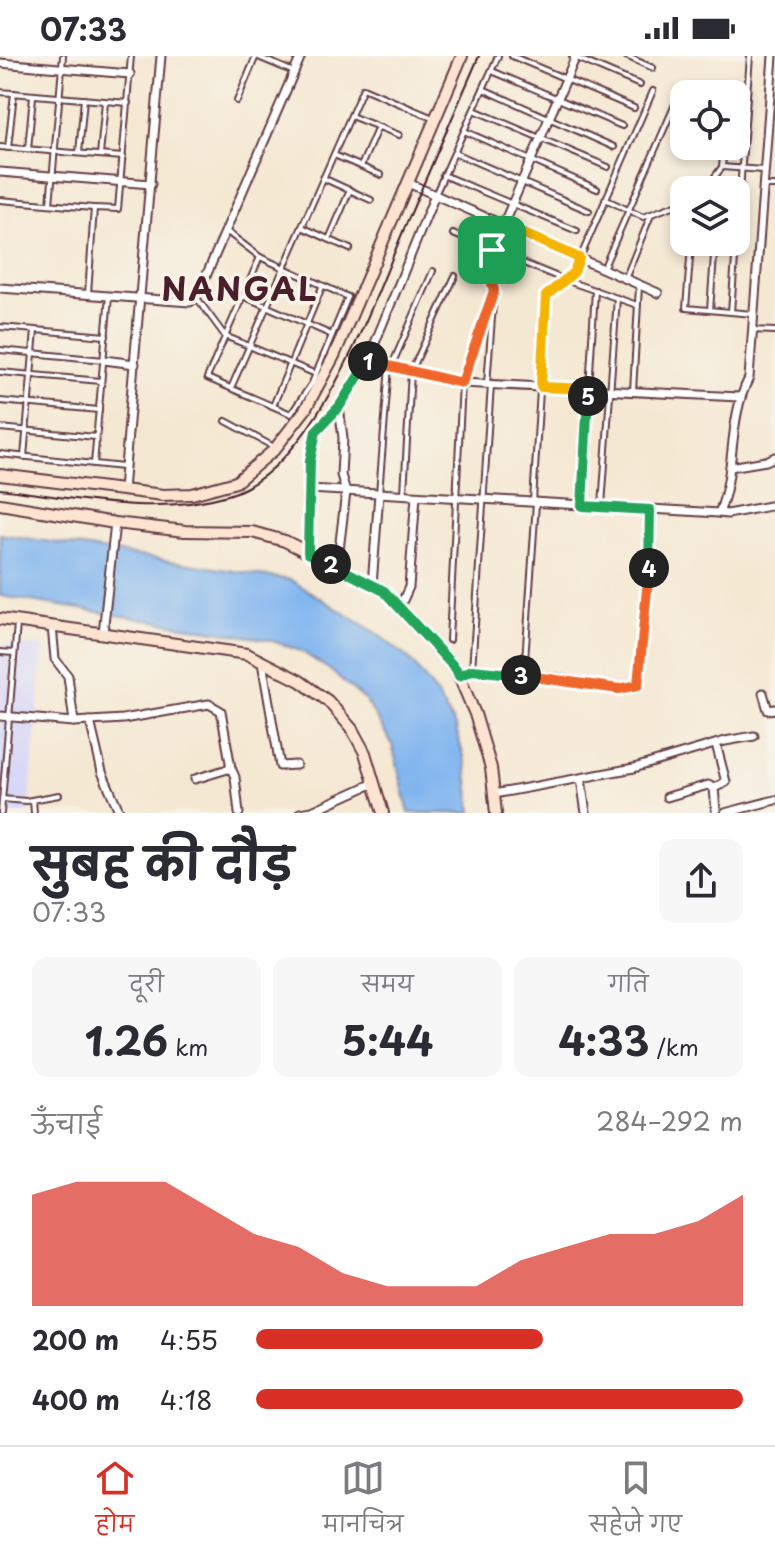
<!DOCTYPE html>
<html lang="hi">
<head>
<meta charset="utf-8">
<style>
	body { margin:0; font-family:"Playpen Sans","Playpen Sans Deva",sans-serif; background:#f7f7f7; color:#2b2b33; height:100vh; display:flex; flex-direction:column; font-size:30px; white-space:nowrap }
	* { box-sizing:border-box; margin:0 }
	p { font-size:26px; color:#7c7c81 }
	.icon { flex:none; width:44px; height:44px; fill:none; stroke:currentColor; stroke-width:2; stroke-linecap:round; stroke-linejoin:round }
	.map { position:relative; height:757px; overflow:hidden }
	.drawer { display:flex; flex-direction:column; background:#fff; flex:1 }
	.drawer>* { flex:none }
	.controls { position:absolute; left:670px; top:24px; display:grid; gap:16px }
	.controls a { display:grid; place-items:center; width:80px; height:80px; border-radius:16px; background:#fff; box-shadow:0 4px 12px #0003; font-size:40px }
	.pin { position:absolute; display:grid; place-items:center; width:68px; height:68px; color:#fff; margin:-34px; border-radius:16px; box-shadow:0 4px 12px #0006 }
	.km { position:absolute; width:40px; height:40px; margin:-20px; border-radius:50%; background:#222; color:#fff; font-size:22px; line-height:40px; text-align:center }
	.round { display:grid; place-items:center; flex:none; width:84px; height:84px; border-radius:16px; background:#f7f7f7 }
	.head { display:flex; align-items:center; justify-content:space-between; height:136px; padding:0 32px }
	h1 { font-size:44px; font-weight:700; line-height:60px }
	.metrics { display:grid; grid-template-columns:repeat(3,1fr); gap:12px; height:136px; padding:8px 32px }
	.metrics div { display:grid; align-content:center; border-radius:16px; background:#f7f7f7; text-align:center }
	.metrics b { font-size:40px; font-weight:700 }
	.metrics small { font-size:22px; font-weight:400 }
	.metrics p { font-size:22px }
	.chart { height:224px; padding:16px 32px }
	.chart p { display:flex; justify-content:space-between }
	.chart svg { width:100%; height:144px; margin-top:8px; fill:#d93025; opacity:.7 }
	ul { padding:0 32px; list-style:none; font-size:26px }
	li { display:grid; grid-template-columns:128px 96px 1fr; align-items:center; height:60px }
	li i { height:20px; border-radius:10px; background:#d93025 }
	.status { display:flex; justify-content:space-between; align-items:center; height:56px; padding:0 40px; background:#fff; direction:ltr }
	.status svg { height:22px; fill:currentColor }
	.dock { display:flex; justify-content:space-around; align-items:center; height:112px; border-top:2px solid #e1e1e2; background:#fff; font-size:22px; color:#7c7c81 }
	.dock a { display:grid; justify-items:center; gap:4px }
	.dock .on { color:#d93025 }
	.map>svg:first-child { display:block }
	.built { fill:#d7d7f8 }
	.water { fill:#81b5ef; stroke:#666a8d; stroke-width:2 }
	.lines { fill:none; stroke-linecap:round; stroke-linejoin:round }
	.lane-casing { stroke:#643d44; stroke-width:8 }
	.street-casing { stroke:#643d44; stroke-width:11 }
	.secondary-casing { stroke:#643d44; stroke-width:14 }
	.lane { stroke:#fff; stroke-width:4 }
	.street { stroke:#fff; stroke-width:7 }
	.secondary { stroke:#fde4d1; stroke-width:10 }
	.rail { stroke:#4a1f2b; stroke-width:2 }
	.split-1-casing { stroke:#fff; stroke-width:16 }
	.split-2-casing { stroke:#fff; stroke-width:16 }
	.split-3-casing { stroke:#fff; stroke-width:16 }
	.split-4-casing { stroke:#fff; stroke-width:16 }
	.split-5-casing { stroke:#fff; stroke-width:16 }
	.split-6-casing { stroke:#fff; stroke-width:16 }
	.split-7-casing { stroke:#fff; stroke-width:16 }
	.split-1 { stroke:#f0652b; stroke-width:10 }
	.split-2 { stroke:#22a559; stroke-width:10 }
	.split-3 { stroke:#22a559; stroke-width:10 }
	.split-4 { stroke:#f0652b; stroke-width:10 }
	.split-5 { stroke:#22a559; stroke-width:10 }
	.split-6 { stroke:#f5b400; stroke-width:10 }
	.split-7 { stroke:#f5b400; stroke-width:10 }
	.labels { text-anchor:middle; stroke-width:7; stroke-linejoin:round; paint-order:stroke }
	.district-label { font-size:32px; font-weight:bold; letter-spacing:2px; fill:#4a1f2b; stroke:#f7f3e8 }
</style>
</head>
<body>
<div class="status"><b>07:33</b><svg viewBox="0 0 49 12"><path d="M0 12V9h3v3zM5 12V6h3v6zM10 12V3h3v9zM15 12V0h3v12zM26 1h20v11H26zM47 4h2v5h-2z"/></svg></div>
<div class="map">
<svg width="775" height="757" viewBox="0 0 775 757">
	<rect width="100%" height="100%" fill="#f7f3e8"/>
	<filter id="ink" filterUnits="userSpaceOnUse"><feTurbulence type="fractalNoise" baseFrequency=".0125" numOctaves="2"/><feDisplacementMap in="SourceGraphic" scale="16" xChannelSelector="R" yChannelSelector="G"/><feConvolveMatrix kernelMatrix="1 2 1 2 8 2 1 2 1" color-interpolation-filters="sRGB"/></filter>
	<filter id="wash" filterUnits="userSpaceOnUse"><feTurbulence type="fractalNoise" baseFrequency=".006" numOctaves="4" result="noise"/><feDisplacementMap in="SourceGraphic" scale="32" xChannelSelector="R" yChannelSelector="G"/><feGaussianBlur stdDeviation="1.8" result="paint"/><feColorMatrix in="noise" values="0 0 0 0 0 0 0 0 0 0 0 0 0 0 0 0 0 1.4 0 .05"/><feComposite in="paint" operator="in"/></filter>
	<g filter="url(#wash)">
		<rect width="100%" height="100%" fill="#f5e8d3"/>
		<!-- built -->
		<polygon class="built" points="0,589 44,591 28,757 0,757"/>
		<!-- water -->
		<polygon class="water" points="0,478 291,524 376,577 409,603 433,633 455,670 466,709 472,757 409,757 392,688 365,644 330,614 301,595 270,584 0,540"/>
	</g>
	<g filter="url(#ink)">
		<g class="lines">
			<!-- lane casing -->
			<g class="lane-casing">
				<g id="lane">
					<polyline points="256,0 294,16"/>
					<polyline points="512,0 634,52"/>
					<polyline points="572,0 640,29"/>
					<polyline points="626,0 653,12"/>
					<polyline points="492,15 622,70"/>
					<polyline points="483,33 614,91"/>
					<polyline points="0,36 128,47"/>
					<polyline points="237,45 256,0"/>
					<polyline points="474,54 608,111"/>
					<polyline points="351,60 399,79"/>
					<polyline points="464,75 597,133"/>
					<polyline points="0,91 123,101"/>
					<polyline points="8,92 14,37"/>
					<polyline points="28,93 33,40"/>
					<polyline points="79,97 84,43"/>
					<polyline points="455,97 589,155"/>
					<polyline points="100,99 105,46"/>
					<polyline points="334,99 381,119"/>
					<polyline points="361,110 378,71"/>
					<polyline points="722,111 724,90"/>
					<polyline points="443,119 577,175"/>
					<polyline points="323,122 371,144"/>
					<polyline points="763,130 775,130"/>
					<polyline points="705,134 722,111 763,114"/>
					<polyline points="435,139 498,0"/>
					<polyline points="605,143 643,161 684,146"/>
					<polyline points="0,144 93,152"/>
					<polyline points="50,148 63,0"/>
					<polyline points="302,171 350,193"/>
					<polyline points="226,175 260,201 348,241"/>
					<polyline points="453,178 565,224 637,249"/>
					<polyline points="329,183 350,134"/>
					<polyline points="691,190 686,252 753,258"/>
					<polyline points="260,201 207,322 291,358 312,327 348,241"/>
					<polyline points="603,213 676,46"/>
					<polyline points="625,223 651,159"/>
					<polyline points="88,238 94,152 118,153 131,0"/>
					<polyline points="243,240 332,279"/>
					<polyline points="197,242 225,280 316,318"/>
					<polyline points="710,254 715,186"/>
					<polyline points="731,256 750,0"/>
					<polyline points="0,271 106,280"/>
					<polyline points="752,274 775,275"/>
					<polyline points="0,294 104,304"/>
					<polyline points="392,309 433,215"/>
					<polyline points="0,316 101,325"/>
					<polyline points="487,328 494,235 488,211 502,170"/>
					<polyline points="231,332 363,32 433,62"/>
					<polyline points="633,335 639,230"/>
					<polyline points="0,345 99,354"/>
					<polyline points="273,350 322,231"/>
					<polyline points="226,365 274,391"/>
					<polyline points="0,372 96,381"/>
					<polyline points="0,398 123,411"/>
					<polyline points="24,401 35,274"/>
					<polyline points="94,408 109,240"/>
					<polyline points="404,437 411,316 455,220"/>
					<polyline points="379,438 389,310"/>
					<polyline points="533,445 546,240 574,216 653,35"/>
					<polyline points="582,448 595,234"/>
					<polyline points="602,449 617,242"/>
					<polyline points="449,584 462,327 494,235"/>
					<polyline points="0,596 14,597"/>
					<polyline points="472,614 491,329"/>
					<polyline points="524,619 536,447"/>
					<polyline points="2,743 26,745 59,739"/>
					<polyline points="33,744 34,757"/>
					<polyline points="1,757 17,568"/>
				</g>
			</g>
			<!-- street casing -->
			<g class="street-casing">
				<g id="street">
					<polyline points="0,7 130,18"/>
					<polyline points="0,116 151,128"/>
					<polyline points="408,127 658,237"/>
					<polyline points="503,169 576,0"/>
					<polyline points="0,232 190,246 197,241 301,0"/>
					<polyline points="104,304 135,308"/>
					<polyline points="368,304 462,327 739,341"/>
					<polyline points="730,411 766,405 775,401"/>
					<path d="M309 433 719 457C737 413 727 365 749 322L773 0"/>
					<polyline points="123,434 161,0"/>
					<polyline points="719,457 727,458 775,449"/>
					<polyline points="308,497 310,405 316,375 339,351 368,304 435,139"/>
					<polyline points="337,511 346,436 341,419 343,382 339,351"/>
					<polyline points="372,529 379,438"/>
					<polyline points="400,551 409,531 416,440"/>
					<polyline points="52,570 55,603 68,620 74,666"/>
					<polyline points="103,577 115,467"/>
					<polyline points="262,606 280,710 296,709"/>
					<polyline points="459,620 472,614 557,622 619,633 638,629 648,530 650,454"/>
					<polyline points="763,637 768,654 775,653"/>
					<polyline points="0,660 74,666 123,663 209,648 221,655 231,712 235,721 239,757"/>
					<polyline points="90,665 102,716 120,757"/>
					<polyline points="716,688 726,726 714,732 716,754"/>
					<polyline points="195,723 231,712"/>
					<polyline points="581,723 586,757"/>
					<polyline points="494,738 634,712 725,685 754,680"/>
					<polyline points="667,741 708,729 714,732"/>
					<polyline points="300,757 312,755 374,727"/>
					<polyline points="725,757 775,744"/>
				</g>
			</g>
			<!-- secondary casing -->
			<g class="secondary-casing">
				<g id="secondary">
					<polyline points="0,419 163,439 192,438 236,426 274,394 305,354 334,300 462,0"/>
					<polyline points="0,448 115,467 185,475 252,476 285,485 384,535 456,613 475,658 491,712 496,757"/>
					<polyline points="0,563 247,598 300,625 328,645 352,673 365,697 383,757"/>
				</g>
			</g>
			<!-- lane -->
			<use href="#lane" class="lane"/>
			<!-- street -->
			<use href="#street" class="street"/>
			<!-- secondary -->
			<use href="#secondary" class="secondary"/>
			<!-- rail -->
			<path class="rail" d="M0 433C75 442 154 461 228 439 315 414 372 249 404 173 429 115 454 58 479 0"/>
		</g>
	</g>
	<g class="lines" filter="url(#ink)">
		<!-- split-1 casing -->
		<g class="split-1-casing">
			<polyline id="split-1" points="368,305 462,327 494,235 488,211 492,194"/>
		</g>
		<!-- split-2 casing -->
		<g class="split-2-casing">
			<polyline id="split-2" points="331,508 308,497 310,405 316,375 339,351 368,305"/>
		</g>
		<!-- split-3 casing -->
		<g class="split-3-casing">
			<polyline id="split-3" points="331,508 384,535 456,613 459,620 472,614 521,619"/>
		</g>
		<!-- split-4 casing -->
		<g class="split-4-casing">
			<polyline id="split-4" points="521,619 619,633 638,629 649,512"/>
		</g>
		<!-- split-5 casing -->
		<g class="split-5-casing">
			<polyline id="split-5" points="588,340 582,450 650,454 649,512"/>
		</g>
		<!-- split-6 casing -->
		<g class="split-6-casing">
			<polyline id="split-6" points="543,186 579,202 574,216 546,240 541,331 589,333 588,340"/>
		</g>
		<!-- split-7 casing -->
		<g class="split-7-casing">
			<polyline id="split-7" points="492,194 503,169 543,186"/>
		</g>
		<!-- split-1 -->
		<use href="#split-1" class="split-1"/>
		<!-- split-2 -->
		<use href="#split-2" class="split-2"/>
		<!-- split-3 -->
		<use href="#split-3" class="split-3"/>
		<!-- split-4 -->
		<use href="#split-4" class="split-4"/>
		<!-- split-5 -->
		<use href="#split-5" class="split-5"/>
		<!-- split-6 -->
		<use href="#split-6" class="split-6"/>
		<!-- split-7 -->
		<use href="#split-7" class="split-7"/>
	</g>
	<g class="labels">
		<!-- district labels -->
		<g class="district-label">
			<text x="240" y="245">NANGAL</text>
		</g>
	</g>
</svg>
<div class="controls">
<a><svg class="icon" aria-label="locate" viewBox="0 0 24 24"><circle cx="12" cy="12" r="6"/><path d="M12 2v4M12 18v4M2 12h4M18 12h4"/></svg></a>
<a><svg class="icon" aria-label="layers" viewBox="0 0 24 24"><path d="M12 4l9 5-9 5-9-5zM3 14l9 5 9-5"/></svg></a>
</div>
<div class="pin" style="left:492px;top:194px;background:#1e9e55"><svg class="icon" aria-label="arrive" viewBox="0 0 24 24"><path d="M6 21V4h12l-3 4 3 4H6"/></svg></div>
<b class="km" style="left:368px;top:305px">1</b>
<b class="km" style="left:331px;top:508px">2</b>
<b class="km" style="left:521px;top:619px">3</b>
<b class="km" style="left:649px;top:512px">4</b>
<b class="km" style="left:588px;top:340px">5</b>
</div>
<section class="drawer">
<div class="head"><div><h1>सुबह की दौड़</h1><p>07:33</p></div><a class="round"><svg class="icon" aria-label="share" viewBox="0 0 24 24"><path d="M12 15V3M7 8l5-5 5 5M5 13v7h14v-7"/></svg></a></div>
<div class="metrics">
<div><p>दूरी</p><b>1.26<small> km</small></b></div>
<div><p>समय</p><b>5:44</b></div>
<div><p>गति</p><b>4:33<small> /km</small></b></div>
</div>
<div class="chart"><p><span>ऊँचाई</span>284–292 m</p>
<svg viewBox="0 0 160 44" preserveAspectRatio="none"><path d="M0 44V10L10 6L20 6L30 6L40 14L50 22L60 26L70 34L80 38L90 38L100 38L110 30L120 26L130 22L140 22L150 18L160 10V44z"/></svg>
</div>
<ul>
<li><b>200 m</b>4:55<i style="width:59%"></i></li>
<li><b>400 m</b>4:18<i style="width:100%"></i></li>
</ul>
</section>
<nav class="dock">
<a class="on"><svg class="icon" aria-label="home" viewBox="0 0 24 24"><path d="M3 11l9-7 9 7M6 9v11h12V9"/></svg>होम</a>
<a><svg class="icon" aria-label="map" viewBox="0 0 24 24"><path d="M3 6l6-2 6 2 6-2v14l-6 2-6-2-6 2zM9 4v14M15 6v14"/></svg>मानचित्र</a>
<a><svg class="icon" aria-label="saved" viewBox="0 0 24 24"><path d="M7 4h10v16l-5-4-5 4z"/></svg>सहेजे गए</a>
</nav>
</body>
</html>
